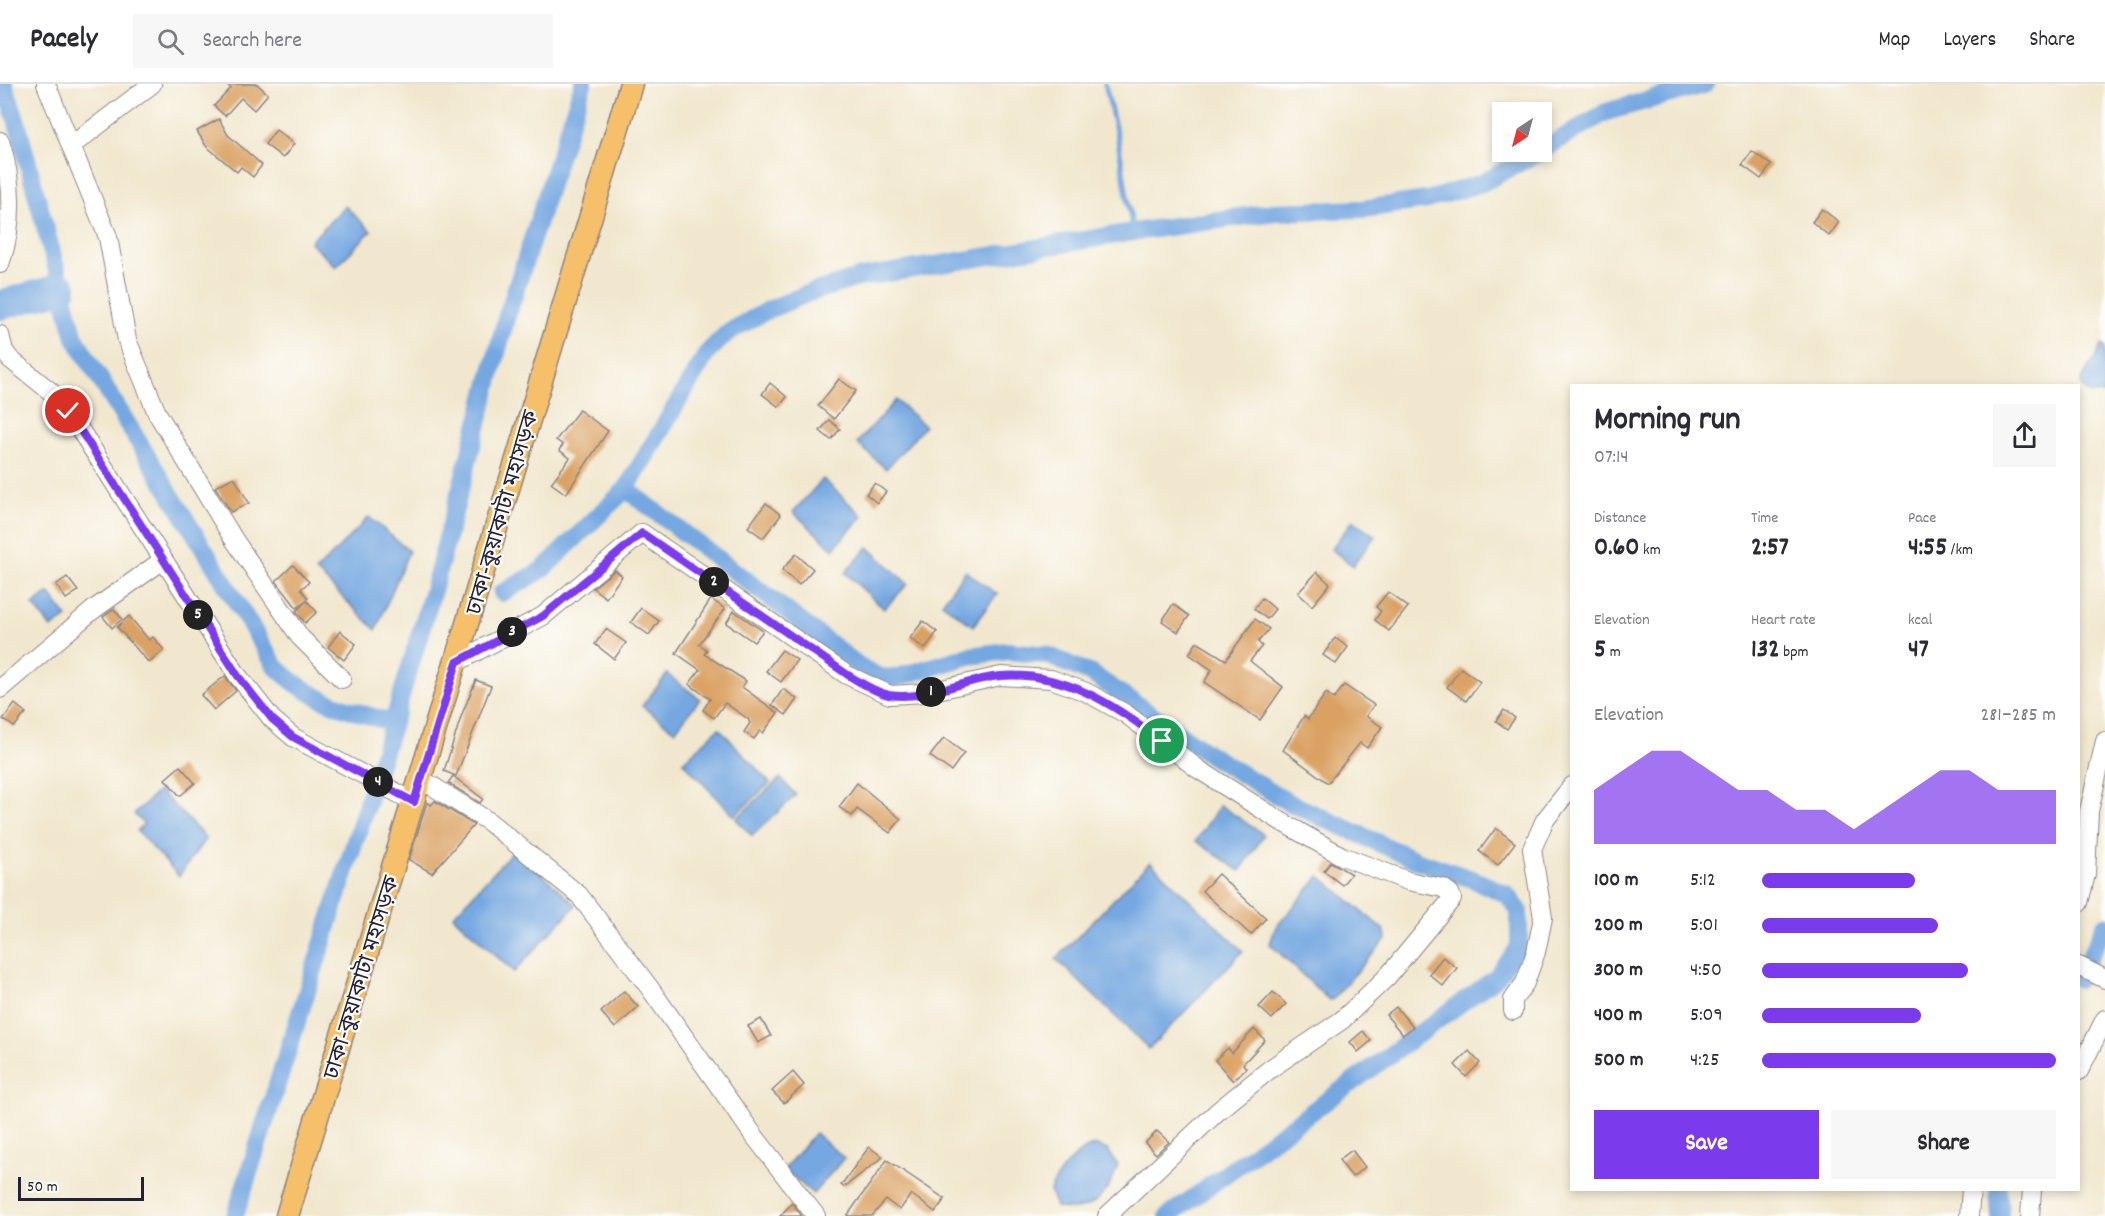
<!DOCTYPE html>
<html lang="en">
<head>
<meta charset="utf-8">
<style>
	body { margin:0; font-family:Dekko,"Noto Sans Bengali",sans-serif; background:#f7f7f7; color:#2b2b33; height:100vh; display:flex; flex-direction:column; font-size:22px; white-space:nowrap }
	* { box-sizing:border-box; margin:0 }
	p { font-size:20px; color:#7c7c81 }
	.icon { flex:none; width:33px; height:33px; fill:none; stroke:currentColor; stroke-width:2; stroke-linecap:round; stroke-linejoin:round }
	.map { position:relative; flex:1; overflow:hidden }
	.drawer { position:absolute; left:1570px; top:300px; width:510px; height:807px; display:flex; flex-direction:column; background:#fff; border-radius:0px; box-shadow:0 3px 9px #0003 }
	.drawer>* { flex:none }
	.needle { width:39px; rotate:216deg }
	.fabs { position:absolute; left:1492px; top:18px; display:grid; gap:12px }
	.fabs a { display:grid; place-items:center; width:60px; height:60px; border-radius:0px; background:#fff; box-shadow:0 3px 9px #0003; font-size:30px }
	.scale { position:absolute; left:18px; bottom:15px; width:126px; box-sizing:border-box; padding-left:6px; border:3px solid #22223b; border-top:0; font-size:16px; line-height:21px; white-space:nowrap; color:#22223b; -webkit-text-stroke:4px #fdfcf7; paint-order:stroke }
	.pin { position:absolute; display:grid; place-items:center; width:51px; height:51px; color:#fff; margin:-26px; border:3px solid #fff; border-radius:50%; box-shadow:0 2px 6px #0007 }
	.km { position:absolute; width:30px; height:30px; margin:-15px; border-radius:50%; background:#222; color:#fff; font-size:16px; line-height:30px; text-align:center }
	.round { display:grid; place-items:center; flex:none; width:63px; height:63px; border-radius:0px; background:#f7f7f7 }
	.headline { display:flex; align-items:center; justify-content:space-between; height:102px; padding:0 24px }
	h1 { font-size:33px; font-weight:700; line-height:45px }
	.metrics { display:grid; grid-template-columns:repeat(3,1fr); gap:9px; height:102px; padding:6px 24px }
	.metrics div { display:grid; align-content:center }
	.metrics b { font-size:26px; font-weight:700 }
	.metrics small { font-size:16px; font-weight:400 }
	.metrics p { font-size:16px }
	.chart { height:168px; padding:12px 24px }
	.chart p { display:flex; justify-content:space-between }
	.chart svg { width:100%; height:108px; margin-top:6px; fill:#7c3aed; opacity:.7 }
	.primary-button { display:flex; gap:12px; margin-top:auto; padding:12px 24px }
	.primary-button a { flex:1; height:69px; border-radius:0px; background:#7c3aed; color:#fff; font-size:24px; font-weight:700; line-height:69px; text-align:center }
	.primary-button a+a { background:#f7f7f7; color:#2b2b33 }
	ul { padding:0 24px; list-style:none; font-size:20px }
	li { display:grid; grid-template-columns:96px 72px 1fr; align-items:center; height:45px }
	li i { height:15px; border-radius:8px; background:#7c3aed }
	header { display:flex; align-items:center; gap:36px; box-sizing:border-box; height:84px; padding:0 30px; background:#fff; border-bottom:2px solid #e1e1e2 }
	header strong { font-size:28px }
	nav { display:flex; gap:33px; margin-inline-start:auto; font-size:21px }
	.search { width:420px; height:54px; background:#f7f7f7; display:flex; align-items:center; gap:15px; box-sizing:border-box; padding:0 21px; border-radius:0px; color:#7c7c81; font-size:22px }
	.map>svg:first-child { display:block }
	.water { fill:#75a7e1; stroke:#4c648e; stroke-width:1.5 }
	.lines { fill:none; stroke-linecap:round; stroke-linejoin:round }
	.stream { stroke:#75a7e1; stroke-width:5 }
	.canal { stroke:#75a7e1; stroke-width:18 }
	.river { stroke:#75a7e1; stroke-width:30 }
	.building { fill:#daa162 }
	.minor-casing { stroke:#8a8484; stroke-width:20 }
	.major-casing { stroke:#8a8484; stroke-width:25 }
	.minor { stroke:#fff; stroke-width:18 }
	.major { stroke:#f6c06b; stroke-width:22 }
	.route-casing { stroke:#fff; stroke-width:12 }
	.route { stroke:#7c3aed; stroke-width:8 }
	.labels { text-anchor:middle; stroke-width:4.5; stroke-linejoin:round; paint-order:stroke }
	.street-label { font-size:22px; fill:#22223b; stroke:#fdfcf7 }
</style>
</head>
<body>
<header>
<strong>Pacely</strong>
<div class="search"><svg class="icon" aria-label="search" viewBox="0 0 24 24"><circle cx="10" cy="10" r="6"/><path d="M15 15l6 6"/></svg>Search here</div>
<nav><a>Map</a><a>Layers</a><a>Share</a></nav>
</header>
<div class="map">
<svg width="2105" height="1132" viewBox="0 0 2105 1132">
	<rect width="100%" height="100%" fill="#fdfcf7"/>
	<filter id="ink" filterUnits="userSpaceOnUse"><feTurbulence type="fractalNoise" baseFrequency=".0167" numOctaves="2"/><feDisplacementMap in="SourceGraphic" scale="12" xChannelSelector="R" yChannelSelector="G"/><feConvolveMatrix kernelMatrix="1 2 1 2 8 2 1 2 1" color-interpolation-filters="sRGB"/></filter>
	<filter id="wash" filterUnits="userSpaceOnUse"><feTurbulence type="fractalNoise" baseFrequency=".008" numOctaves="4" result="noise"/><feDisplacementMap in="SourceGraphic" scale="24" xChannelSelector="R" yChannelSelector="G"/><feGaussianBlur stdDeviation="1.35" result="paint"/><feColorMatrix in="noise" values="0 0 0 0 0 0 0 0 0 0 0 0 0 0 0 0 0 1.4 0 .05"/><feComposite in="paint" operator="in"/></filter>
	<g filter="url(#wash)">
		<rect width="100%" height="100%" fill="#f1e7ce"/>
		<!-- water -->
		<g class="water">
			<polygon points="345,122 371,147 336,183 310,158"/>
			<polygon points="2102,261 2105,263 2105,310 2092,310 2083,305 2081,297"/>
			<polygon points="896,316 925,342 886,385 857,359"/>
			<polygon points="823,395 863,432 833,465 793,428"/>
			<polygon points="369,433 409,467 376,546 316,487"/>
			<polygon points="1353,436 1375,452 1353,482 1331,465"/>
			<polygon points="868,463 908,500 884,525 845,489"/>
			<polygon points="965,487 997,510 973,542 942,519"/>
			<polygon points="49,509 67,533 51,544 33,521"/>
			<polygon points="667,590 700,615 675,647 642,622"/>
			<polygon points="719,644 770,699 734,732 683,678"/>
			<polygon points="780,694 796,711 752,752 736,735"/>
			<polygon points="159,706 206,754 179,792 137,747 144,740 134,730"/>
			<polygon points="1220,721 1264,751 1240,787 1196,757"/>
			<polygon points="515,765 576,821 514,888 453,832"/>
			<polygon points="1150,778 1243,867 1149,965 1056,875"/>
			<polygon points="1320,792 1385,847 1386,855 1333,915 1329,916 1270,860 1275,844"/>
			<polygon points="815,1049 844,1074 813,1110 784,1085"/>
			<path d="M1094 1061 1108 1066 1118 1081C1108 1111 1091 1132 1056 1123L1050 1107C1060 1085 1072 1071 1094 1061Z"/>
		</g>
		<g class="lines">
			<!-- stream -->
			<polyline class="stream" points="1105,0 1118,56 1133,148"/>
			<!-- canal -->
			<g class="canal">
				<path d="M4 0 16 35 75 254 276 583C312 618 346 624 393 639"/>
				<polyline points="1542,66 1606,28 1706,0"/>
				<polyline points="626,405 862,584 880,593 895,594 969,572 1007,567 1047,571 1092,590 1212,672 1288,718 1416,776 1472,795 1506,810 1519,826 1519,863 1497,893 1168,1132"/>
				<polyline points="502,509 542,486 626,405 707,269 727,249 768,226 809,209 858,194 1133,148 1275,128 1363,125 1427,116 1482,99 1540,68"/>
				<polyline points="2079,895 2105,841"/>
				<polyline points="1998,1106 2000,1132"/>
				<polyline points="235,1132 393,639 434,503 506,235 583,0"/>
			</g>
			<!-- river -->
			<polyline class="river" points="0,221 62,204"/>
		</g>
		<g id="blocks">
			<!-- building -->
			<g class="building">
				<polygon points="226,0 257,0 268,10 254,26 241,14 225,32 214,22 231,4"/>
				<polygon points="219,35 228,51 262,81 253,93 241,83 237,88 206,62 197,47"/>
				<polygon points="276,46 294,60 283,74 265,60"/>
				<polygon points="1752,67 1771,81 1761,95 1742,81"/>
				<polygon points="1822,125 1839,138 1829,152 1812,138"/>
				<polygon points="839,295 856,307 834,335 818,322"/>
				<polygon points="770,299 787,313 779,323 762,310"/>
				<polygon points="579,326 608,347 566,410 551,399 570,374 559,366 563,361 556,356"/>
				<polygon points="829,336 840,345 831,356 820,347"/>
				<polygon points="234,393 249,419 231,428 215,403"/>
				<polygon points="875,399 886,408 877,419 866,410"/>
				<polygon points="766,419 781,431 763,454 748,443"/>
				<polygon points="796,470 813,485 799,501 782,486"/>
				<polygon points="293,481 309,498 301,505 308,514 297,524 276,497"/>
				<polygon points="615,486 622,492 606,514 593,504"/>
				<polygon points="1317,488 1330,500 1312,522 1298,509"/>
				<polygon points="67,493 78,507 66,515 56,501"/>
				<polygon points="1388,508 1408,523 1389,547 1375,536 1381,527 1376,523"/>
				<polygon points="1262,514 1275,525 1267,535 1254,525"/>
				<polygon points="711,515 725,525 699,560 707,566 704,570 746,597 742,603 778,629 763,649 760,647 754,655 744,648 750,639 748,635 725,619 714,634 703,626 710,615 689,600 700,586 676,569"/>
				<polygon points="307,517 317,528 305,539 296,527"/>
				<polygon points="1173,520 1189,532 1178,548 1162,537"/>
				<polygon points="641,524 659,537 649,551 631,538"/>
				<polygon points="114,525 122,535 112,544 103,533"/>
				<polygon points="734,527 763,547 754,558 726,539"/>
				<polygon points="129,532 149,556 153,553 164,566 149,579 117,543"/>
				<polygon points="1255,535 1269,545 1258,558 1262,562 1250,577 1283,603 1260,636 1204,598 1212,586 1189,570 1197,558 1226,576"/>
				<polygon points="923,537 937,548 925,565 910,554"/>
				<polygon points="606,545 626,559 614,575 595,560"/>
				<polygon points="340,547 356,560 344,576 328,563"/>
				<polygon points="1335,554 1348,563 1336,580 1323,571"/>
				<polygon points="782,566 797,576 781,598 766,587"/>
				<polygon points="1461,584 1480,598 1466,617 1447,603"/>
				<polygon points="225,592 236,607 214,626 201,611"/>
				<polygon points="476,596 491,602 456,692 444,687 462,630"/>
				<polygon points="1344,601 1374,621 1366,632 1382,643 1367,664 1360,659 1328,699 1283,666 1304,632 1308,635 1326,609 1334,615"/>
				<polygon points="783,605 797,615 786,631 772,621"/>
				<polygon points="15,620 26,629 14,643 3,635"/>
				<polygon points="1504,626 1515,634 1507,645 1496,637"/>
				<polygon points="944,654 964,669 951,687 930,672"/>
				<polygon points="180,682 195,699 180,712 165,695"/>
				<polygon points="453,692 483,715 480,719 448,699"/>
				<polygon points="857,699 901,735 890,749 857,725 852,732 839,723"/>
				<polygon points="435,717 474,741 432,789 409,776 427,718 431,721"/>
				<polygon points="1496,744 1515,759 1498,781 1479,767"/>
				<polygon points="1331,778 1351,790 1342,801 1324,787"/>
				<polygon points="1218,790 1266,834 1251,851 1202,807"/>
				<polygon points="1443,873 1457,884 1443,902 1429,890"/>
				<polygon points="624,907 638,923 615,944 601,928"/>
				<polygon points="1273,908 1286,920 1272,935 1259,923"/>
				<polygon points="1396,923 1413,943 1403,951 1386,931"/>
				<polygon points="761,935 771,952 758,959 748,942"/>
				<polygon points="1254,945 1265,956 1243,980 1246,984 1233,997 1215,976 1228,964 1232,969"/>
				<polygon points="1363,947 1371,957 1358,968 1350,958"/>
				<polygon points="1469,967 1480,979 1466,993 1455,981"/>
				<polygon points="793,988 804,1001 784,1019 772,1007"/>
				<polygon points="1157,1047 1169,1058 1156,1070 1145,1059"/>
				<polygon points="869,1063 883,1073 844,1103 841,1101"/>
				<polygon points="1352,1066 1365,1083 1352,1093 1339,1076"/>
				<polygon points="887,1076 945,1115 935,1128 911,1110 900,1126 886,1116 872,1132 847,1132"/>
				<polygon points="792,1119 802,1132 780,1132"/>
			</g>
		</g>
	</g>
	<g filter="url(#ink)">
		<use href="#blocks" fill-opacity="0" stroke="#8a8484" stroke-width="1.5"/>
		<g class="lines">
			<!-- minor casing -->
			<g class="minor-casing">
				<g id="minor">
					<polyline points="46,0 108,153 127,256 157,329 233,454 300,553 342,595"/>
					<path d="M0 57C13 97 14 140 0 180"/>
					<polyline points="71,62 152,0"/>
					<polyline points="0,251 4,267 10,275 50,307 68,327 238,592 272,635 293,653 414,718"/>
					<polyline points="457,578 543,532 642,449 847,591 890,611 924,609 1001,592 1051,595 1086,608 1126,630 1198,685 1282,738 1342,772 1408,797 1443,804 1450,809 1452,815 1387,893 1342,936 1270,985 1217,1028 1107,1132"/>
					<polyline points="0,605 93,526 163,476"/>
					<polyline points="421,695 488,737 579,811 649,903 752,1049 816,1132"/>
					<polyline points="2079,819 2086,790 2089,727 2105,657"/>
					<polyline points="2079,882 2105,895"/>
					<polyline points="1513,927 1513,916 1525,899 1536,868 1543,834 1532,765 1545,736 1572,702"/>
					<polyline points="2079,987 2105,935"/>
					<polyline points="1969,1132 1971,1106"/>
					<polyline points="2030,1132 2032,1106"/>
				</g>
			</g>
			<!-- major casing -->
			<g class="major-casing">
				<polyline id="major" points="287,1132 631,0"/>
			</g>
			<!-- minor -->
			<use href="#minor" class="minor"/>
			<!-- major -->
			<use href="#major" class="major"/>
		</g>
	</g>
	<g class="lines" filter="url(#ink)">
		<!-- route casing -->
		<g class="route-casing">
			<path id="route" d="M68 327 238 592 272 635 293 653 414 718 457 578 543 532 642 449 848 591C860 598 874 608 889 611 926 617 964 595 1001 592 1064 587 1115 621 1162 657"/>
		</g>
		<!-- route -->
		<use href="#route" class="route"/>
	</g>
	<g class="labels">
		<!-- street labels -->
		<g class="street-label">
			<text transform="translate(501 428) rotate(-74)" y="8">ঢাকা-কুয়াকাটা মহাসড়ক</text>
			<text transform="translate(360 893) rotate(-73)" y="8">ঢাকা-কুয়াকাটা মহাসড়ক</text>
		</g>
	</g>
</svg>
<div class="fabs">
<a><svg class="needle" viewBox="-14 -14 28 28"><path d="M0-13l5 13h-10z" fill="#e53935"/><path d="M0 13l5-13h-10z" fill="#7c7c81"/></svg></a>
</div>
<div class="scale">50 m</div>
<div class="pin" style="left:1162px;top:657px;background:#1e9e55"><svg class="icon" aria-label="arrive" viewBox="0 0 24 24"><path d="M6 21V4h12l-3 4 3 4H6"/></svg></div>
<div class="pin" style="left:68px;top:327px;background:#d93025"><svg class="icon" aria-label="check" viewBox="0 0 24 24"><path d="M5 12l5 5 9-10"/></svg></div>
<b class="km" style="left:931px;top:608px">1</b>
<b class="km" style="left:714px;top:498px">2</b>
<b class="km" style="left:512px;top:548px">3</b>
<b class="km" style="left:378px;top:698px">4</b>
<b class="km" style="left:198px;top:531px">5</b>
<section class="drawer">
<div class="headline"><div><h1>Morning run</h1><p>07:14</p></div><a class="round"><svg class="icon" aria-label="share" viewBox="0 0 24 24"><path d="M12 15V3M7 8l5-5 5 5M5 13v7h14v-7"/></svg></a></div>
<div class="metrics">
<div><p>Distance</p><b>0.60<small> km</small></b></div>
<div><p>Time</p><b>2:57</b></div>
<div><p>Pace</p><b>4:55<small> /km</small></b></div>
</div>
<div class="metrics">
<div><p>Elevation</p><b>5<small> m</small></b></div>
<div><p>Heart rate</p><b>132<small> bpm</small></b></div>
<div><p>kcal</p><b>47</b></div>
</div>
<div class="chart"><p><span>Elevation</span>281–285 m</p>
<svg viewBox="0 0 160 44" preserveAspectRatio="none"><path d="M0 44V22L10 14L20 6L30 6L40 14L50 22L60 22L70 30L80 30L90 38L100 30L110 22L120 14L130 14L140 22L150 22L160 22V44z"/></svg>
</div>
<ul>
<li><b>100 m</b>5:12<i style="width:52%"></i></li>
<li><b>200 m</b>5:01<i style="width:60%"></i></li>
<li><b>300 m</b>4:50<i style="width:70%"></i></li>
<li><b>400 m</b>5:09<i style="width:54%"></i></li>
<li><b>500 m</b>4:25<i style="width:100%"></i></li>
</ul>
<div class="primary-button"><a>Save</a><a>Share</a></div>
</section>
</div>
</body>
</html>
